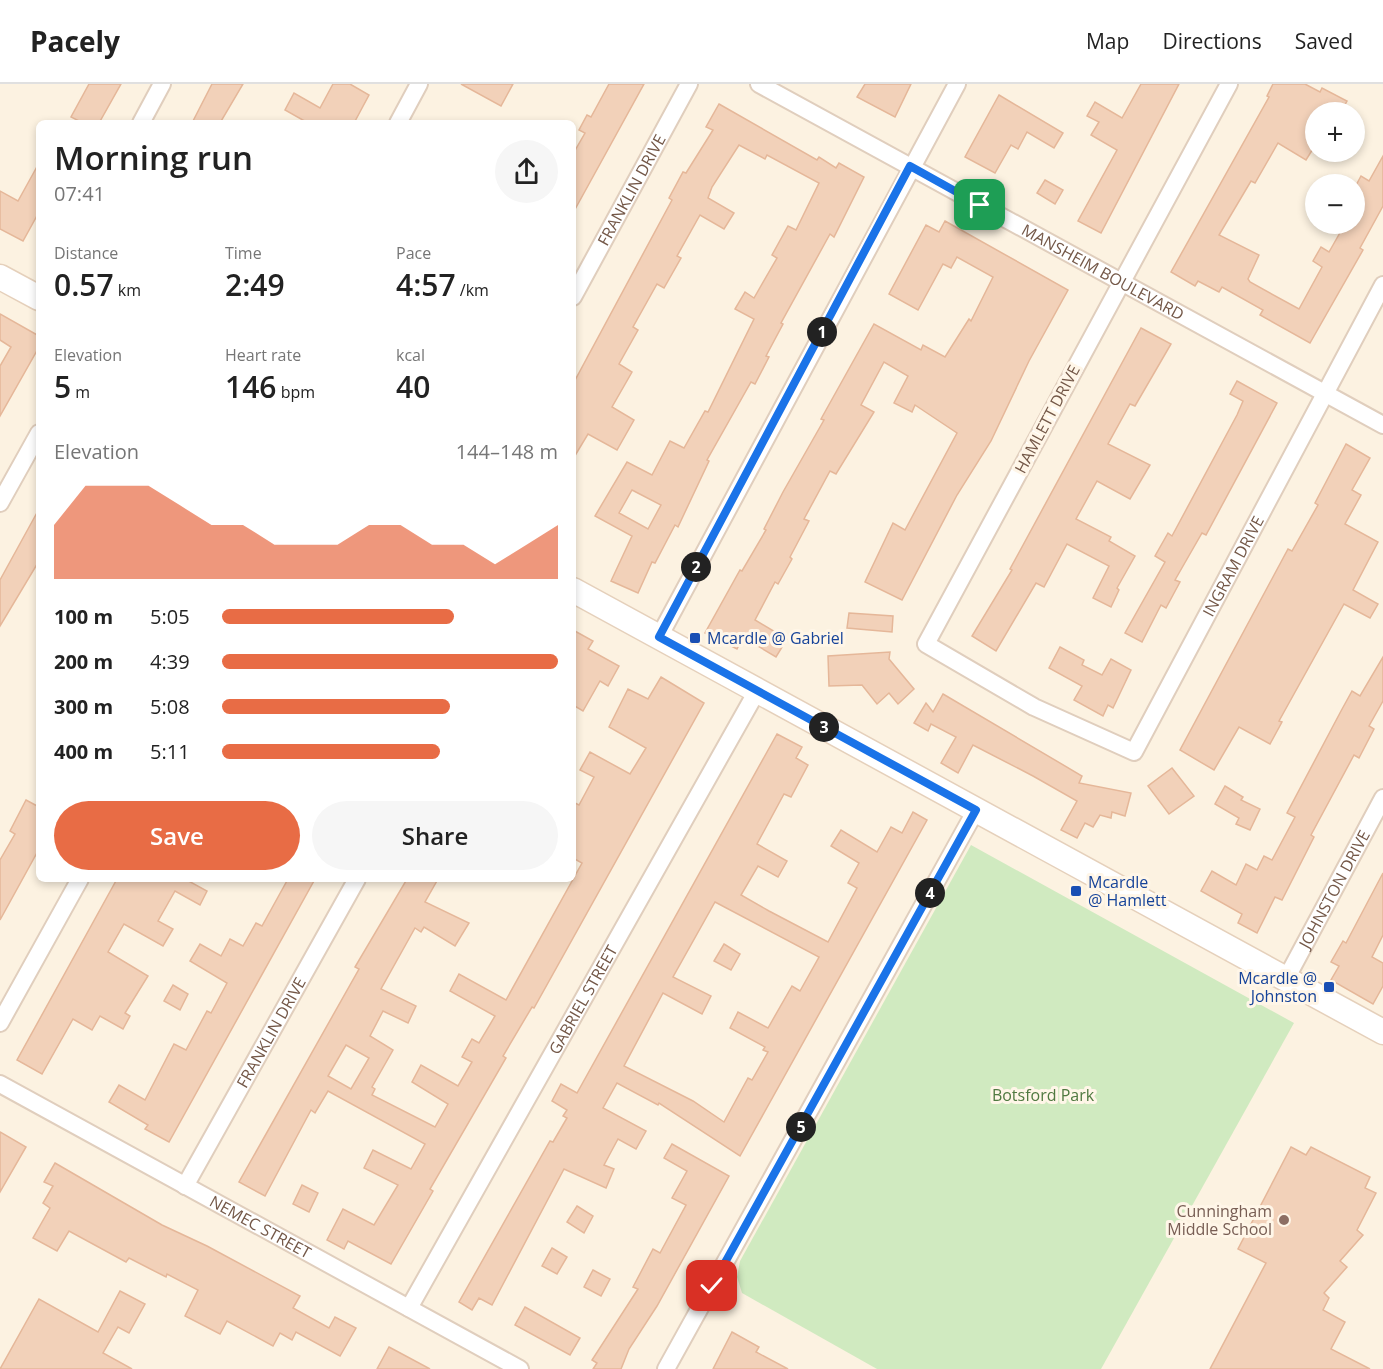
<!DOCTYPE html>
<html lang="en">
<head>
<meta charset="utf-8">
<style>
	body { margin:0; font-family:"Open Sans",sans-serif; background:#f6f6f6; color:#222; height:100vh; display:flex; flex-direction:column; font-size:22px; white-space:nowrap }
	* { box-sizing:border-box; margin:0 }
	p { font-size:20px; color:#767676 }
	.icon { flex:none; width:33px; height:33px; fill:none; stroke:currentColor; stroke-width:2; stroke-linecap:round; stroke-linejoin:round }
	.map { position:relative; flex:1; overflow:hidden }
	.drawer { position:absolute; left:36px; top:36px; width:540px; height:762px; display:flex; flex-direction:column; background:#fff; border-radius:9px; box-shadow:0 3px 9px #0003 }
	.drawer>* { flex:none }
	.buttons { position:absolute; left:1305px; top:18px; display:grid; gap:12px }
	.buttons a { display:grid; place-items:center; width:60px; height:60px; border-radius:50%; background:#fff; box-shadow:0 3px 9px #0003; font-size:30px }
	.pin { position:absolute; display:grid; place-items:center; width:51px; height:51px; color:#fff; margin:-26px; border-radius:12px; box-shadow:0 3px 9px #0006 }
	.km { position:absolute; width:30px; height:30px; margin:-15px; border-radius:50%; background:#222; color:#fff; font-size:16px; line-height:30px; text-align:center }
	.round { display:grid; place-items:center; flex:none; width:63px; height:63px; border-radius:32px; background:#f6f6f6 }
	.summary { display:flex; align-items:center; justify-content:space-between; height:102px; padding:0 18px }
	h1 { font-size:33px; font-weight:600; line-height:45px }
	.stats { display:grid; grid-template-columns:repeat(3,1fr); gap:9px; height:102px; padding:6px 18px }
	.stats div { display:grid; align-content:center }
	.stats b { font-size:30px; font-weight:600 }
	.stats small { font-size:16px; font-weight:400 }
	.stats p { font-size:16px }
	.chart { height:168px; padding:12px 18px }
	.chart p { display:flex; justify-content:space-between }
	.chart svg { width:100%; height:108px; margin-top:6px; fill:#e86c45; opacity:.7 }
	.action { display:flex; gap:12px; margin-top:auto; padding:12px 18px }
	.action a { flex:1; height:69px; border-radius:36px; background:#e86c45; color:#fff; font-size:24px; font-weight:600; line-height:69px; text-align:center }
	.action a+a { background:#f6f6f6; color:#222 }
	ul { padding:0 18px; list-style:none; font-size:20px }
	li { display:grid; grid-template-columns:96px 72px 1fr; align-items:center; height:45px }
	li i { height:15px; border-radius:8px; background:#e86c45 }
	header { display:flex; align-items:center; gap:36px; box-sizing:border-box; height:84px; padding:0 30px; background:#fff; border-bottom:2px solid #e0e0e0 }
	header strong { font-size:28px }
	nav { display:flex; gap:33px; margin-inline-start:auto; font-size:21px }
	.map>svg:first-child { display:block }
	.green { fill:#d0eac0 }
	.building { fill:#f2d1b9; stroke:#e5b799; stroke-width:1.5; fill-rule:evenodd }
	.lines { fill:none; stroke-linecap:round; stroke-linejoin:round }
	.street-casing { stroke:#e0cebd; stroke-width:20 }
	.secondary-casing { stroke:#e5d0bb; stroke-width:27 }
	.street { stroke:#fff; stroke-width:16 }
	.secondary { stroke:#fff; stroke-width:24 }
	.route-casing { stroke:#fff; stroke-width:12 }
	.route { stroke:#1a73e8; stroke-width:8 }
	.transit-dot { fill:#1a4fb4; stroke:#fff6e8; stroke-width:2 }
	.education-dot { fill:#8d6e63; stroke:#fff6e8; stroke-width:2 }
	.labels { text-anchor:middle; stroke-width:6; stroke-linejoin:round; paint-order:stroke }
	.street-label { font-size:16px; fill:#745848; stroke:#fff6e8 }
	.transit-label { font-size:16px; fill:#164399; stroke:#fff6e8; text-anchor:start }
	.park-label { font-size:16px; fill:#507940; stroke:#fff6e8 }
	.education-label { font-size:16px; fill:#785e54; stroke:#fff6e8; text-anchor:end }
</style>
</head>
<body>
<header>
<strong>Pacely</strong>
<nav><a>Map</a><a>Directions</a><a>Saved</a></nav>
</header>
<div class="map">
<svg width="1383" height="1285" viewBox="0 0 1383 1285">
	<rect width="100%" height="100%" fill="#fcf2e1"/>
	<!-- green -->
	<polygon class="green" points="971,761 1294,939 1101,1285 877,1285 742,1209 737,1193 740,1177"/>
	<!-- building -->
	<g class="building">
		<polygon points="89,0 121,0 99,39 83,39 71,33"/>
		<polygon points="212,0 243,0 220,39 192,39"/>
		<polygon points="333,0 350,0 369,11 354,39 308,39 285,26 294,9 320,24"/>
		<polygon points="461,0 513,0 501,22"/>
		<polygon points="609,0 644,0 573,129 573,70 585,49 579,46 587,31 591,33"/>
		<polygon points="865,0 911,0 895,33 857,13"/>
		<polygon points="1141,0 1179,0 1101,149 1078,137 1117,66 1091,51 1099,38 1087,32 1095,18 1122,34"/>
		<polygon points="1273,0 1305,0 1320,8 1322,4 1347,17 1341,28 1316,28 1316,60 1306,76 1278,59 1255,99 1251,97 1219,151 1259,171 1248,195 1250,198 1299,225 1322,183 1313,177 1321,163 1329,168 1345,140 1354,140 1354,122 1361,111 1354,105 1361,92 1369,97 1383,72 1383,122 1360,164 1363,166 1310,259 1260,231 1263,226 1222,203 1219,208 1198,197 1195,202 1171,188 1269,13 1267,12"/>
		<polygon points="999,11 1063,49 1054,64 1027,48 1018,65 1011,61 995,89 965,73"/>
		<path d="M719 20 817 76 819 73 836 84 839 79 864 93 834 153 830 150 781 239 783 240 766 272 769 273 755 300 751 298 707 376 709 377 678 443 675 441 655 479 652 478 638 509 611 497 632 452 595 432 627 378 652 391 670 357 684 364 705 327 708 328 754 235 735 225 745 208 754 214 777 174 772 171 788 142 796 146 819 99 767 71 765 75 739 61 712 103 708 114 734 129 724 145 700 131 677 172 681 174 664 204 657 200 633 243 638 246 619 280 632 288 612 323 634 336 617 366 588 350 573 375V300L672 116 669 114 683 88 686 89 713 46 706 43ZM632 406 661 421 648 445 619 429Z"/>
		<polygon points="39,79 39,128 23,157 0,145 0,107 18,117"/>
		<polygon points="1045,96 1063,106 1055,120 1037,109"/>
		<polygon points="945,137 1068,206 1029,277 991,357 957,411 902,516 865,498 893,439 905,446 957,349 915,321 912,328 894,319 908,292 884,278 861,321 874,328 836,390 830,387 804,435 809,437 790,473 792,475 778,500 775,498 755,536 787,555 776,573 743,553 737,565 705,549 740,486 742,487 766,446 764,445 783,408 824,336 821,335 874,240 921,266 923,261 945,273 969,235 971,237 993,193 957,173 951,184 943,180 918,226 889,210 926,141 939,148"/>
		<polygon points="0,230 39,252 39,263 0,332 0,282 11,263 0,256"/>
		<polygon points="1141,244 1171,260 1135,322 1130,320 1108,360 1150,381 1130,415 1097,397 1076,435 1111,453 1109,457 1135,472 1117,504 1119,506 1111,523 1093,514 1109,482 1067,460 1044,503 1036,499 996,567 972,552 1012,486 1010,485"/>
		<polygon points="1237,297 1277,319 1206,451 1202,449 1175,496 1180,498 1166,524 1161,521 1142,558 1125,549 1165,478 1155,472 1168,449 1172,452 1237,331 1243,317 1230,310"/>
		<polygon points="1346,360 1370,374 1352,406 1361,411 1345,440 1378,458 1353,506 1378,520 1370,534 1344,520 1279,637 1282,638 1270,660 1239,643 1214,686 1180,666 1288,465 1292,467 1318,421 1315,419"/>
		<polygon points="39,425 39,477 0,542 0,496"/>
		<polygon points="849,529 893,532 892,548 847,544"/>
		<polygon points="573,546 593,557 588,565 619,582 608,602 600,597 583,627 573,621"/>
		<polygon points="1060,563 1084,576 1082,581 1102,591 1111,575 1131,586 1113,624 1108,621 1103,632 1074,616 1082,602 1049,584"/>
		<polygon points="890,568 889,575 914,605 898,620 889,609 877,620 862,601 829,602 828,572"/>
		<polygon points="1383,573 1383,617 1369,642 1374,645 1359,674 1354,671 1311,751 1314,753 1282,816 1275,813 1257,849 1238,839 1242,830 1201,807 1212,787 1236,801 1246,780 1257,786 1264,772 1272,776 1295,733 1287,729 1341,627 1352,607 1360,612"/>
		<path d="M661 593 704 619 534 924 532 923 503 972 506 974 430 1105 433 1107 391 1180 348 1157 344 1165 327 1156 343 1125 374 1141 398 1101 364 1084 373 1066 411 1085 425 1060 328 1007 315 1029 311 1026 265 1112 239 1098 359 885 355 883 407 795H438L425 818 469 839 455 862 424 843 421 848 415 844 381 905 416 922 408 939 383 927 370 952 393 966 372 1003 375 1005 372 1011 435 1043 448 1020 412 998 421 981 458 1002 472 978 462 973 472 955 479 959 495 932 450 907 459 890 506 916 582 779 573 774V718L579 721 594 693 580 686 590 668 630 690 646 664 609 643 628 605 648 615ZM346 961 369 974 351 1005 328 992Z"/>
		<polygon points="943,610 1082,692 1079,699 1131,709 1125,732 1112,728 1111,734 1100,731 1093,743 1085,739 1077,754 1061,746 1077,717 1033,692 973,661 958,689 941,679 956,653 931,640 928,647 914,639 926,619 933,628"/>
		<path d="M777 650 802 663 796 674 808 681 791 713 784 710 757 760 787 777 778 793 758 782 741 811 769 827 828 858 857 804 848 799 859 779 831 762 841 746 877 768 891 743 902 749 913 728 927 736 740 1072 659 1019 658 1021 617 999 603 1024 646 1047 636 1065 618 1055 604 1081 614 1085 606 1104 564 1085 492 1221 479 1214 472 1226 459 1218 550 1057 553 1058 567 1034 563 1032 567 1026 552 1017 561 1000 577 1009ZM715 818 819 873 800 907 792 902 768 944 738 928 730 944 765 963 763 966 768 968 752 996 748 994 724 1038 693 1017 624 982 663 909 702 930 711 912 673 893Z"/>
		<polygon points="1172,684 1194,712 1169,730 1148,702"/>
		<polygon points="1225,702 1243,713 1241,716 1260,725 1250,746 1236,740 1239,734 1215,720"/>
		<polygon points="26,716 39,723 39,765 0,836 0,776 15,750 10,747"/>
		<polygon points="1383,789 1383,851 1372,873 1383,879 1383,902 1373,920 1331,896 1339,882 1331,878 1343,857 1346,859"/>
		<polygon points="117,795 185,795 207,807 200,821 175,807 158,837 173,845 163,862 124,840 108,868 148,892 125,929 130,932 123,945 100,932 92,946 73,935 42,990 17,976"/>
		<polygon points="288,795 315,795 169,1058 145,1045 148,1041 109,1018 119,1001 145,1016 174,960 186,966 207,927 211,929 227,899 190,877 200,860 221,872 230,855 243,862 256,839 262,842"/>
		<polygon points="724,860 740,870 731,886 714,877"/>
		<polygon points="173,901 188,910 180,926 164,917"/>
		<polygon points="0,1048 26,1063 0,1108"/>
		<polygon points="672,1060 729,1092 657,1222 629,1265 621,1285 593,1285 597,1279 592,1276 638,1205 633,1203 653,1165 660,1169 686,1121 672,1114 687,1087 664,1074"/>
		<polygon points="1291,1063 1306,1071 1311,1063 1370,1093 1365,1104 1376,1109 1357,1146 1363,1151 1340,1177 1347,1183 1324,1209 1329,1214 1323,1226 1345,1238 1331,1265 1370,1285 1210,1285 1266,1179 1238,1165"/>
		<polygon points="55,1079 162,1141 207,1162 300,1212 293,1224 329,1244 335,1233 356,1244 340,1272 296,1248 292,1256 280,1249 273,1262 227,1237 220,1250 185,1232 198,1206 167,1190 166,1193 129,1174 126,1178 69,1147 57,1167 33,1154 50,1124 43,1119 53,1102 44,1098"/>
		<polygon points="302,1101 318,1109 309,1128 293,1120"/>
		<polygon points="577,1122 593,1132 584,1149 567,1138"/>
		<polygon points="552,1164 567,1173 557,1190 542,1182"/>
		<polygon points="593,1186 610,1195 601,1212 584,1203"/>
		<polygon points="120,1207 145,1220 129,1249 118,1243 103,1269 132,1285 0,1285 39,1215 98,1248"/>
		<polygon points="525,1223 580,1254 570,1271 515,1241"/>
		<polygon points="732,1248 759,1263 756,1268 788,1285 713,1285"/>
		<polygon points="389,1263 430,1285 377,1285"/>
	</g>
	<g class="lines">
		<!-- street casing -->
		<g class="street-casing">
			<g id="street">
				<path id="s1" d="M759 0 1383 341"/>
				<path id="s2" d="M1229 0 926 560 1034 623 1134 668 1383 201"/>
				<polyline points="141,39 162,0"/>
				<polyline points="398,39 419,0"/>
				<path id="s3" d="M573 213 689 0"/>
				<polyline points="0,419 39,349"/>
				<polyline points="659,553 957,0"/>
				<path id="s4" d="M1286 895 1383 714"/>
				<polyline points="0,939 80,795"/>
				<path id="s5" d="M0 1000 520 1285"/>
				<path id="s6" d="M185 1102 357 795"/>
				<path id="s7" d="M409 1224 757 607"/>
				<polyline points="666,1285 976,726"/>
			</g>
		</g>
		<!-- secondary casing -->
		<g class="secondary-casing">
			<g id="secondary">
				<polyline points="0,193 39,214"/>
				<polyline points="573,506 1383,948"/>
			</g>
		</g>
		<!-- street -->
		<use href="#street" class="street"/>
		<!-- secondary -->
		<use href="#secondary" class="secondary"/>
	</g>
	<g class="lines">
		<!-- route casing -->
		<g class="route-casing">
			<polyline id="route" points="712,1202 976,726 659,553 910,82 980,121"/>
		</g>
		<!-- route -->
		<use href="#route" class="route"/>
	</g>
	<!-- markers -->
	<g class="transit-dot">
		<rect x="689" y="548" width="12" height="12" rx="3"/>
		<rect x="1070" y="801" width="12" height="12" rx="3"/>
		<rect x="1323" y="897" width="12" height="12" rx="3"/>
	</g>
	<circle class="education-dot" cx="1284" cy="1136" r="6"/>
	<g class="labels">
		<!-- street labels -->
		<g class="street-label">
			<text dy="6" stroke="none"><textPath href="#s3" startOffset="122">FRANKLIN DRIVE</textPath></text>
			<text dy="6" stroke="none"><textPath href="#s1" startOffset="392">MANSHEIM BOULEVARD</textPath></text>
			<text transform="translate(1047 335) rotate(-62)" y="6">HAMLETT DRIVE</text>
			<text dy="6" stroke="none"><textPath href="#s2" startOffset="1082">INGRAM DRIVE</textPath></text>
			<text dy="6" stroke="none"><textPath href="#s4" startOffset="102">JOHNSTON DRIVE</textPath></text>
			<text dy="6" stroke="none"><textPath href="#s7" startOffset="354">GABRIEL STREET</textPath></text>
			<text dy="6" stroke="none"><textPath href="#s6" startOffset="176">FRANKLIN DRIVE</textPath></text>
			<text dy="6" stroke="none"><textPath href="#s5" startOffset="297">NEMEC STREET</textPath></text>
		</g>
		<!-- transit labels -->
		<g class="transit-label">
			<text x="707" y="560">Mcardle @ Gabriel</text>
			<text x="1088" y="804">Mcardle<tspan x="1088" dy="18">@ Hamlett</tspan></text>
			<text x="1317" y="900" text-anchor="end">Mcardle @<tspan x="1317" dy="18">Johnston</tspan></text>
		</g>
		<!-- park labels -->
		<g class="park-label">
			<text x="1043" y="1017">Botsford Park</text>
		</g>
		<!-- education labels -->
		<g class="education-label">
			<text x="1272" y="1133">Cunningham<tspan x="1272" dy="18">Middle School</tspan></text>
		</g>
	</g>
</svg>
<div class="buttons">
<a>+</a>
<a>−</a>
</div>
<div class="pin" style="left:980px;top:121px;background:#1e9e55"><svg class="icon" aria-label="arrive" viewBox="0 0 24 24"><path d="M6 21V4h12l-3 4 3 4H6"/></svg></div>
<div class="pin" style="left:712px;top:1202px;background:#d93025"><svg class="icon" aria-label="check" viewBox="0 0 24 24"><path d="M5 12l5 5 9-10"/></svg></div>
<b class="km" style="left:822px;top:248px">1</b>
<b class="km" style="left:696px;top:483px">2</b>
<b class="km" style="left:824px;top:643px">3</b>
<b class="km" style="left:930px;top:809px">4</b>
<b class="km" style="left:801px;top:1043px">5</b>
<section class="drawer">
<div class="summary"><div><h1>Morning run</h1><p>07:41</p></div><a class="round"><svg class="icon" aria-label="share" viewBox="0 0 24 24"><path d="M12 15V3M7 8l5-5 5 5M5 13v7h14v-7"/></svg></a></div>
<div class="stats">
<div><p>Distance</p><b>0.57<small> km</small></b></div>
<div><p>Time</p><b>2:49</b></div>
<div><p>Pace</p><b>4:57<small> /km</small></b></div>
</div>
<div class="stats">
<div><p>Elevation</p><b>5<small> m</small></b></div>
<div><p>Heart rate</p><b>146<small> bpm</small></b></div>
<div><p>kcal</p><b>40</b></div>
</div>
<div class="chart"><p><span>Elevation</span>144–148 m</p>
<svg viewBox="0 0 160 44" preserveAspectRatio="none"><path d="M0 44V22L10 6L20 6L30 6L40 14L50 22L60 22L70 30L80 30L90 30L100 22L110 22L120 30L130 30L140 38L150 30L160 22V44z"/></svg>
</div>
<ul>
<li><b>100 m</b>5:05<i style="width:69%"></i></li>
<li><b>200 m</b>4:39<i style="width:100%"></i></li>
<li><b>300 m</b>5:08<i style="width:68%"></i></li>
<li><b>400 m</b>5:11<i style="width:65%"></i></li>
</ul>
<div class="action"><a>Save</a><a>Share</a></div>
</section>
</div>
</body>
</html>
